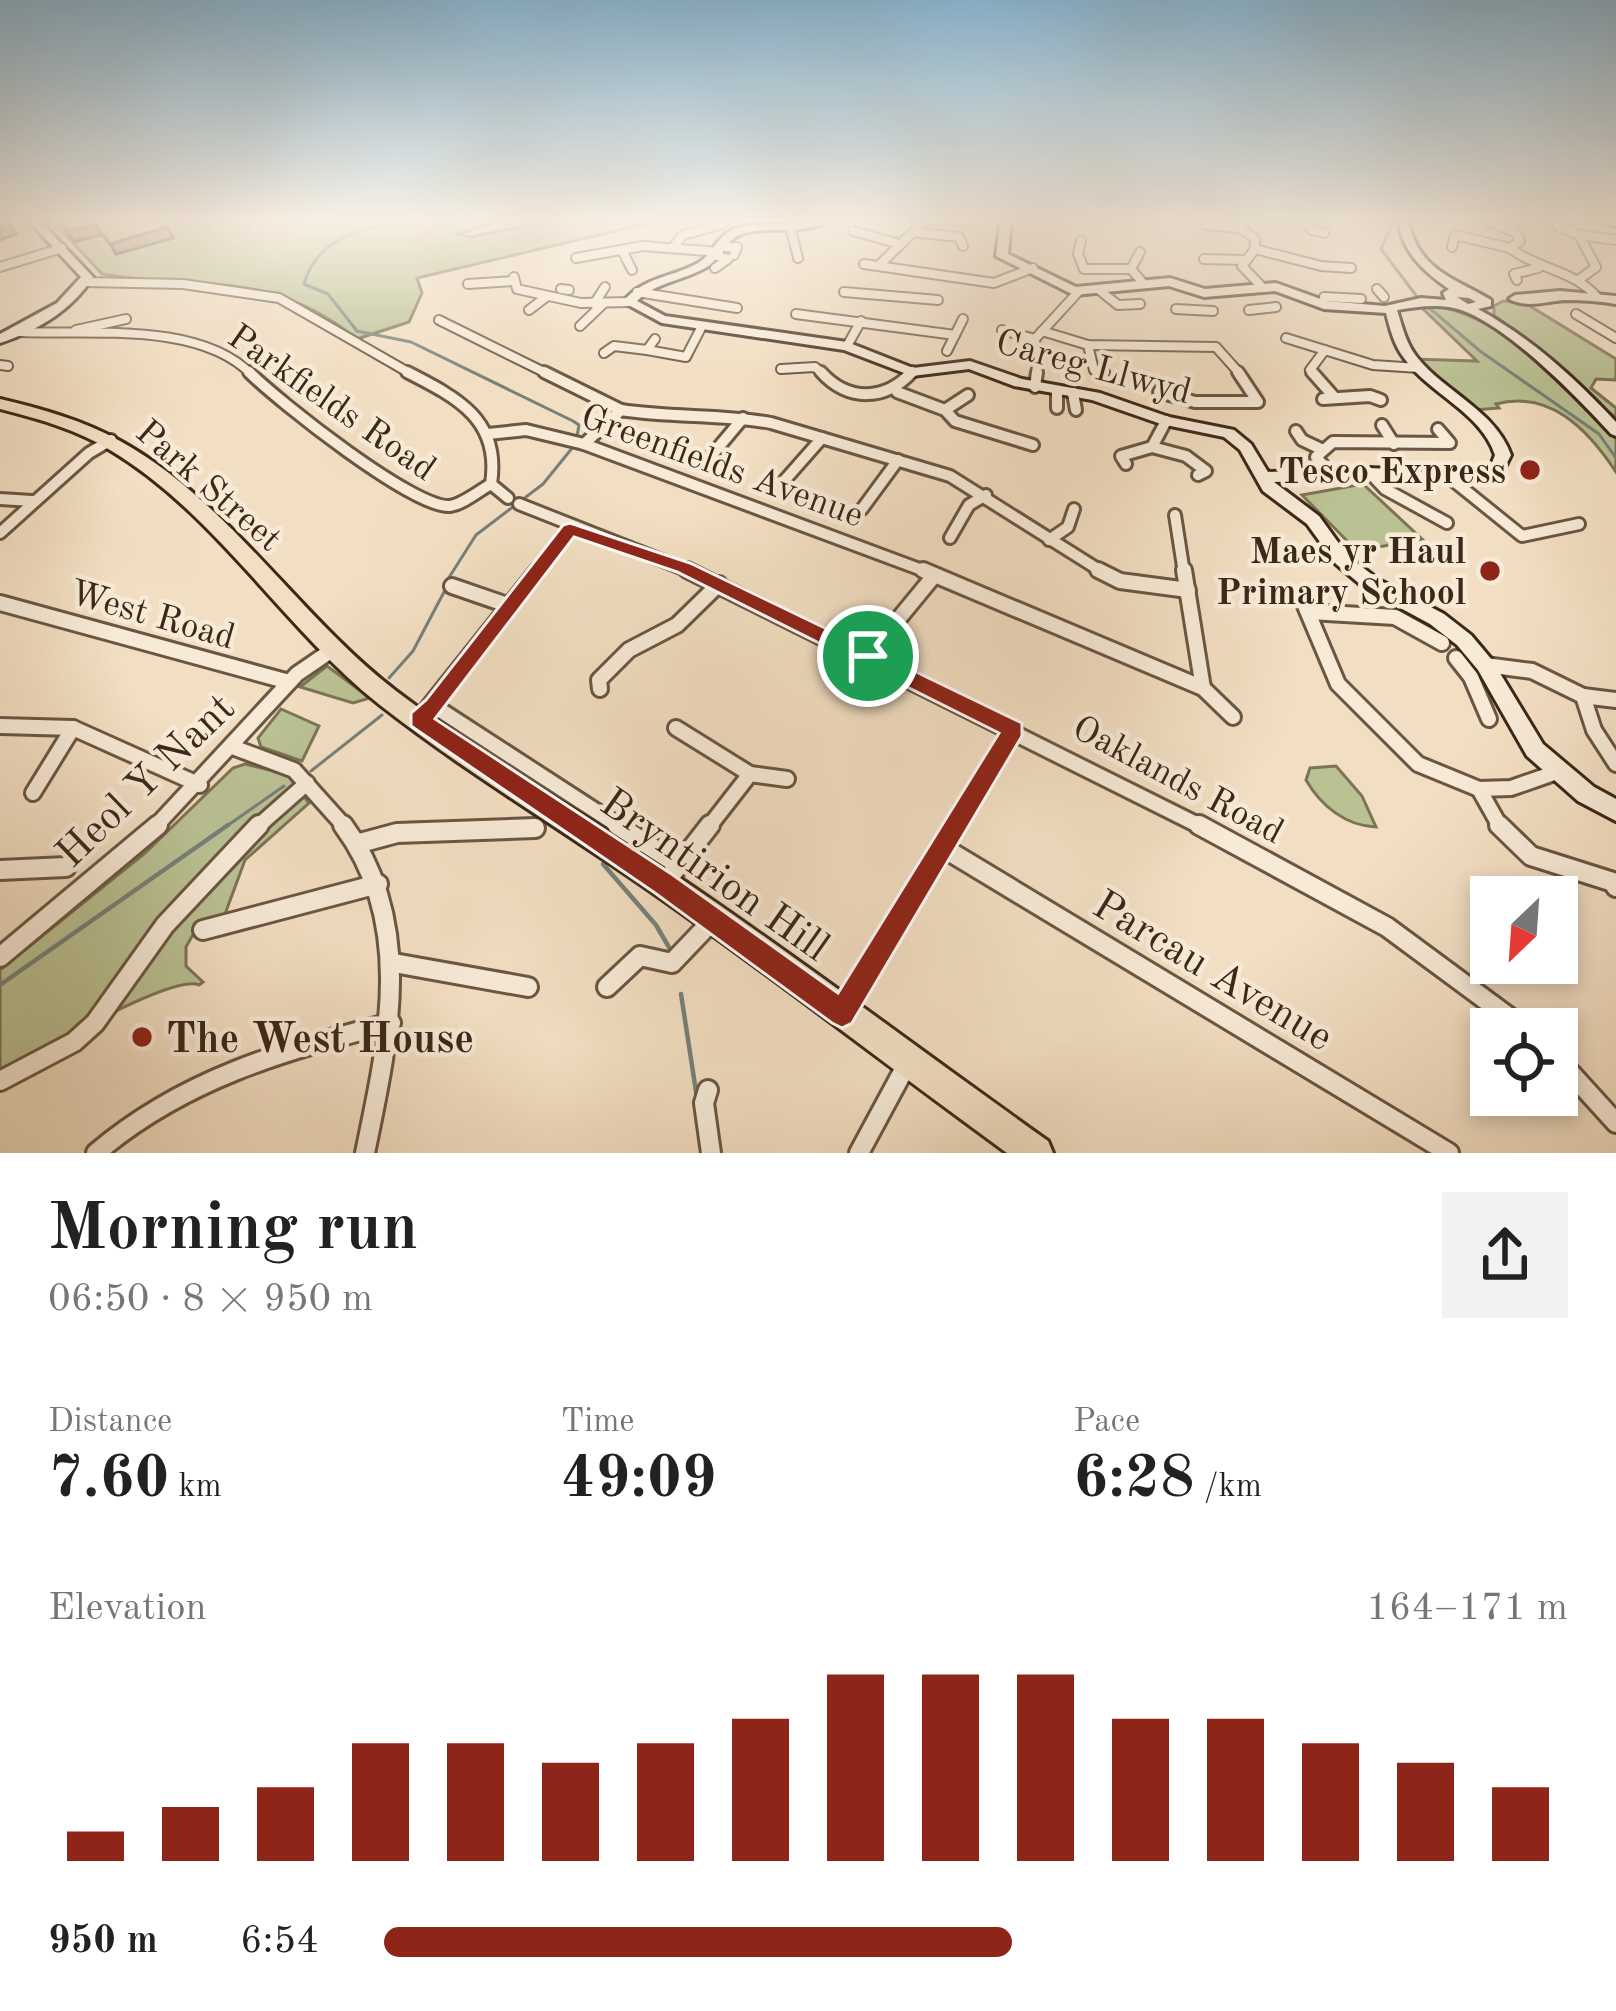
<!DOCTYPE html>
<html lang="en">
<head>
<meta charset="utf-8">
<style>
	body { margin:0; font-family:"Old Standard TT",serif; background:#f2f2f2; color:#222; height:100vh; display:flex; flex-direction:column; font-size:45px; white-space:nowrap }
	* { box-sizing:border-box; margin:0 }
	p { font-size:39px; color:#767676 }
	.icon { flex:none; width:66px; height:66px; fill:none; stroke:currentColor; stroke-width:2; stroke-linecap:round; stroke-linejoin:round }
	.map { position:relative; height:1153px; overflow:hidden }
	.sheet { display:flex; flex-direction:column; background:#fff; flex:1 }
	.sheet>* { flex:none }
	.needle { width:78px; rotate:205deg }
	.tools { position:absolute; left:1470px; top:876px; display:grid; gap:24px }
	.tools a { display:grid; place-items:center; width:108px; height:108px; border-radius:0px; background:#fff; box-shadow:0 6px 18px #0003; font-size:60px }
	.pin { position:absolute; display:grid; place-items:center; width:102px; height:102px; color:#fff; margin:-51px; border:6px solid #fff; border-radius:50%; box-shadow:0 3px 12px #0007 }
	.round { display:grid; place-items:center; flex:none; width:126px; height:126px; border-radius:0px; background:#f2f2f2 }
	.summary { display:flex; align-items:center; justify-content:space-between; height:204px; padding:0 48px }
	h1 { font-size:66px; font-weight:700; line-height:90px }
	.stats { display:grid; grid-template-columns:repeat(3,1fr); gap:18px; height:204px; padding:12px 48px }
	.stats div { display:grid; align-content:center }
	.stats b { font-size:60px; font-weight:700 }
	.stats small { font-size:33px; font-weight:400 }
	.stats p { font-size:33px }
	.chart { height:336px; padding:24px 48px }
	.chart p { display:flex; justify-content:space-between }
	.chart svg { width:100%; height:216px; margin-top:12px; stroke:#8f2418; stroke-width:6 }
	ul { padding:0 48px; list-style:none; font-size:39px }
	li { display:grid; grid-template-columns:192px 144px 1fr; align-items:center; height:90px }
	li i { height:30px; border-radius:15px; background:#8f2418 }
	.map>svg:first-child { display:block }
	.green { fill:#bac193; stroke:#7b7456; stroke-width:3 }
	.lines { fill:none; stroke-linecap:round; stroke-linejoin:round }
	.stream-far1 { stroke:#768079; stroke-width:3 }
	.stream { stroke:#768079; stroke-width:4.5 }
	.street-far3-casing { stroke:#6a5642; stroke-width:12 }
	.street-far2-casing { stroke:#6a5642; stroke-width:16 }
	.street-far1-casing { stroke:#6a5642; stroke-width:20 }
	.street-casing { stroke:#6a5642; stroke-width:24 }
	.secondary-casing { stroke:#3c2818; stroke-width:6 }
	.primary-casing { stroke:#3c2818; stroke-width:6 }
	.street-far3 { stroke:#f7ead7; stroke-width:8 }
	.street-far2 { stroke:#f7ead7; stroke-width:10 }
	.street-far1 { stroke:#f7ead7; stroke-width:14 }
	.street { stroke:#f7ead7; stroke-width:18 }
	.secondary { fill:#f7ead7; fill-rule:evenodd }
	.primary { fill:#f2dec2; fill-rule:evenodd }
	.shaded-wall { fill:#9d7863; stroke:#3c2818; stroke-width:3 }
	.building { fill:#e0ab8e; stroke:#3c2818; stroke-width:3 }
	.route { fill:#8f2418; stroke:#fff; stroke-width:3; fill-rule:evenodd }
	.poi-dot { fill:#8f2418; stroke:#f7ead7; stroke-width:4.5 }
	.labels { text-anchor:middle; stroke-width:9; stroke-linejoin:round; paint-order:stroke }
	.street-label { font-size:36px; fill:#3c2818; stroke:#f7ead7 }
	.poi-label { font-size:36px; font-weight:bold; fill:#3c2818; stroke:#f7ead7; text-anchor:end }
	.near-street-label { font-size:42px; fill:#3c2818; stroke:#f7ead7 }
	.near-poi-label { font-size:42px; font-weight:bold; fill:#3c2818; stroke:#f7ead7; text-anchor:start }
</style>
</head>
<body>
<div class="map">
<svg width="1616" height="1153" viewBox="0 0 1616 1153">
	<rect width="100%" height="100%" fill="#f2dec2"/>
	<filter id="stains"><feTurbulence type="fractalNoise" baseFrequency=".00167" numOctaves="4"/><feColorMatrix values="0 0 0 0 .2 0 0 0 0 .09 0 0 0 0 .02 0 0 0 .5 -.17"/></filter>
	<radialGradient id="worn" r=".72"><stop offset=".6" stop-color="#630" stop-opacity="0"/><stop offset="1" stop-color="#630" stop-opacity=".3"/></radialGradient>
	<!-- green -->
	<g class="green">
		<path d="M42 219H509L457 234 470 237 558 219H666L417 278 422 293 409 322 357 339C268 268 206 291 102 274L63 232Z"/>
		<polygon points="1503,301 1525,303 1616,359 1616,380 1596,379 1591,388 1616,408 1616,418 1494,315 1494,306"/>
		<path d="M1420 306C1485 302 1579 387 1616 439V472C1587 428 1549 390 1496 404L1499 408 1474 410C1467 393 1432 378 1416 359L1477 361Z"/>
		<polygon points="1363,484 1422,539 1357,551 1302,495"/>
		<polygon points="327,666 370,698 353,703 300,687"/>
		<polygon points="281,709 319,726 302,761 261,747 258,738"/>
		<path d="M245 764 287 774 309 803 245 860 225 914 199 924 186 947V966L203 982 199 985C172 973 32 1056 0 1074V970L145 853 233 768Z"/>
		<path d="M1336 766 1362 796 1376 827C1346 826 1321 806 1306 780L1310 768Z"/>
	</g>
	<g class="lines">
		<!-- stream-far1 -->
		<g class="stream-far1">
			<path d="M419 219C373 227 319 231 304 284L328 294 357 331 411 342 573 421 579 425 577 436"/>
			<polyline points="1395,219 1381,249 1418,298"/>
			<polyline points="1427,306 1480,351 1599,434 1616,458"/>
			<polyline points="448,579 476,535 543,484 573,447"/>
			<polyline points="389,678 413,651 444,592"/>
			<polyline points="414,731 424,738"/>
			<polyline points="311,771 382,715"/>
			<polyline points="224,828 284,786"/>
		</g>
		<!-- stream -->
		<g class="stream">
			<polyline points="556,828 584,847"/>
			<polyline points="603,864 656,925 670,949"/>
			<polyline points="0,985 228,825"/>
			<polyline points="681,994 697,1098"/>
		</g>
		<!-- street-far3 casing -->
		<g class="street-far3-casing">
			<g id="street-far3">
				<polyline points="914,219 980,221"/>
				<polyline points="1244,219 1240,228 1255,239 1255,249 1242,266 1263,288"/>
				<polyline points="1303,219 1312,230 1324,233"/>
				<path d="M1484 219 1516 233 1520 241 1510 248C1537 269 1574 270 1597 297"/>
				<polyline points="1205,225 1240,228"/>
				<polyline points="1557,226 1579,235 1596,267 1580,279"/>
				<polyline points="791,230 798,258"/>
				<polyline points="853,231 896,243"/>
				<polyline points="919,233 959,237 963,246"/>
				<polyline points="1579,235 1616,240"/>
				<polyline points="1081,241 1078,254 1084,269 1131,269"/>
				<polyline points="673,247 683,235 723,224"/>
				<polyline points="722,247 737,247 734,255"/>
				<polyline points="1452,247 1455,235 1510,248"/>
				<polyline points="1255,249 1321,266 1351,268"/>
				<polyline points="622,250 632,270"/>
				<polyline points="1140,252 1131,269 1143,283"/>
				<polyline points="576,258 643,246 719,252"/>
				<polyline points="1204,259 1243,260"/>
				<polyline points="864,264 994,283 1033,268"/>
				<polyline points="879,265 925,221"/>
				<polyline points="0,267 62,248"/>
				<polyline points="715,268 728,259 717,256"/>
				<polyline points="514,277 517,289 581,303 629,302"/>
				<polyline points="1517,280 1514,274 1538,268"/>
				<polyline points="86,282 183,284 279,298 413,375"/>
				<polyline points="468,284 513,281"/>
				<polyline points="561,289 569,290"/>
				<polyline points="1098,289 1118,305 1140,304"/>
				<polyline points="1377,289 1384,297"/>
				<polyline points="637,292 737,308"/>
				<polyline points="844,292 938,300"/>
				<polyline points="1324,297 1361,299"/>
				<polyline points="594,304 605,287"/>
				<polyline points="1176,309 1213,311"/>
				<polyline points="529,310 546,297"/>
				<polyline points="1249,310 1276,307"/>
				<polyline points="796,314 955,335"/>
				<polyline points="1576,314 1616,338"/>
				<polyline points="439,320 550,375"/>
				<polyline points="580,326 603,304"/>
				<polyline points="76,330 126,319"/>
				<polyline points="1002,330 1035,339"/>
				<polyline points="1042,331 1088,345 1216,347 1241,375"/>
				<path d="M20 332C91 335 200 321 252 375"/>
				<polyline points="1286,338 1373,365 1419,368"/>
				<polyline points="655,339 647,350 686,357 702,326"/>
				<polyline points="1088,345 1094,370 1105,372"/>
				<polyline points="847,346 861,321"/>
				<polyline points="947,351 963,319"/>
				<polyline points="604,353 614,346 647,350"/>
				<polyline points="0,365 8,366"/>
				<polyline points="781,369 815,367 824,375"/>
				<polyline points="1037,375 1035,339 1079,291"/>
				<polyline points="1315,375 1310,370 1325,350"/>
			</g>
		</g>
		<!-- street-far2 casing -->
		<g class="street-far2-casing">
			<g id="street-far2">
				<path d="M249 372C278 401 414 509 450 506 463 504 479 491 491 484"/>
				<path d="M407 372C458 398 501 420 491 484L508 498"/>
				<polyline points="544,372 621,410"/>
				<path d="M821 372C848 402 885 401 912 372"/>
				<polyline points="1312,372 1335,398"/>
				<polyline points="1163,386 1159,392 1195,402 1258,402 1238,372"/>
				<polyline points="1035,387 1037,372"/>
				<polyline points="897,392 945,410 955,421 1033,445"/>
				<polyline points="1057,392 1057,408"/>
				<polyline points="1073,393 1076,410"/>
				<polyline points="1323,399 1370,396 1381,400"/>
				<polyline points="945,410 968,395"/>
				<polyline points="1166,421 1152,447 1186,456 1206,471 1198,475"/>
				<polyline points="1382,425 1394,444"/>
				<polyline points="1296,431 1302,440 1321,449"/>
				<polyline points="488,434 526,430 584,444 930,573"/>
				<path d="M584 444 621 410C672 418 722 414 771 423L950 476 1104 573"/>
				<polyline points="712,455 743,418"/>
				<polyline points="1126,464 1121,456 1152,447"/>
				<polyline points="1370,473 1385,489 1447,523"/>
				<polyline points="1331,474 1316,457 1333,442 1450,443 1438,429"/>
				<polyline points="1450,478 1522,536 1579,524"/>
				<polyline points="784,481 822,438"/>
				<polyline points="0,499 32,501"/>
				<polyline points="519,504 694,573"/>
				<polyline points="862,509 898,460"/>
				<polyline points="1175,515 1184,573"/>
				<polyline points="0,533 89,453 111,440"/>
				<polyline points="950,538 969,505 986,495"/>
				<polyline points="1049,540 1068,527 1074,509"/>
				<polyline points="536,573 570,529"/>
			</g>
		</g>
		<!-- street-far1 casing -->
		<g class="street-far1-casing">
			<g id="street-far1">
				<polyline points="687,570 1204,828"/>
				<polyline points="923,570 1203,688 1184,570"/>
				<polyline points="1098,570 1120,581 1188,590"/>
				<polyline points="452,586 510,606"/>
				<polyline points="1303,601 1338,684 1418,764 1479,789 1511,788 1557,772"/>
				<polyline points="0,603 289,682"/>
				<polyline points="1310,612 1395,617 1442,643"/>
				<polyline points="868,656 933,577"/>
				<polyline points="1456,658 1471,677 1489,719"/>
				<polyline points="1485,665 1532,671 1583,696 1616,700"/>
				<polyline points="1203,688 1233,717"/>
				<polyline points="600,689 599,680 629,650 677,625 719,584"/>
				<polyline points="1583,696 1594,730 1616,764"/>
				<polyline points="434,706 622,828"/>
				<polyline points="419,719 538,570"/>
				<polyline points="0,726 73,728 200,785"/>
				<polyline points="676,728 750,774"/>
				<polyline points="235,748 294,770 346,828"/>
				<polyline points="1479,789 1501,828"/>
				<polyline points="33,793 73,728"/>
				<polyline points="154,828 297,674 335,648"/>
				<polyline points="256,828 307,783"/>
				<polyline points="708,828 750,774 787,779"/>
				<polyline points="954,828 1014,730"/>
			</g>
		</g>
		<!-- street casing -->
		<g class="street-casing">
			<g id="street">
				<path d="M343 825C416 923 388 1042 365 1153"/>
				<polyline points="617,825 679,865"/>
				<polyline points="1199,825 1387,927 1525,1029"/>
				<polyline points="1499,825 1531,856 1613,882 1616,887"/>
				<polyline points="360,843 397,833 535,828"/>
				<polyline points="942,847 1449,1153"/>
				<polyline points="0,870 66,867"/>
				<polyline points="664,884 710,825"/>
				<polyline points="203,930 378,884"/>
				<polyline points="0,957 158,825"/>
				<polyline points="394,963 528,987"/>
				<polyline points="607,987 640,956 672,963 712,921"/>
				<polyline points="843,1011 956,825"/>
				<polyline points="1557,1058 1616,1123"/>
				<polyline points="0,1081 74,1042 95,1023 165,925 259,825"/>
				<polyline points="708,1090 704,1103 711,1153"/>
				<path d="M96 1153C183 1079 282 1051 391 1023"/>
				<polyline points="859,1153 907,1064"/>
			</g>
		</g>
		<!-- secondary casing -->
		<g class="secondary-casing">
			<g id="secondary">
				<path d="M27 219H38L93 277C72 310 37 331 0 343V334L57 303 81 277Z"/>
				<path d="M817 219H832C802 238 769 223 739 235 724 242 720 260 705 268 682 281 656 282 637 301L665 316 847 342 913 368 970 361 1022 379 1100 393 1169 417 1234 430 1251 444 1268 472C1301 471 1333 468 1365 468 1407 468 1450 479 1491 465L1495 455C1481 412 1429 394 1404 358 1394 345 1390 329 1386 313L1324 309 1275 291 1204 297 1169 286 1074 295 996 256 1001 219H1011L1008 254 1076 287 1170 278 1205 289 1276 283 1326 301 1385 306 1421 298 1446 300 1443 293 1449 289C1423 271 1402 252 1398 219H1408C1417 270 1454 278 1491 300V306L1478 309C1531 338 1575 378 1616 422V436L1611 434C1578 398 1502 319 1454 308 1435 304 1416 307 1397 310 1402 326 1406 343 1416 356 1444 392 1495 410 1511 455L1503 471C1458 487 1416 479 1370 478 1338 478 1306 481 1274 482L1319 516 1348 556 1379 580 1444 614 1471 635 1492 660 1543 744 1594 787 1616 799V821L1578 801 1527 756 1478 670 1457 645 1430 624 1367 590 1336 564 1307 524 1263 491 1240 450 1224 437 1161 424 1092 400 1014 386 969 369 912 376 844 350 662 323 623 302C643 277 671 278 698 263 712 255 717 237 732 230 759 219 790 229 817 219ZM1457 297 1469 298 1476 302 1468 304Z"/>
				<path d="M1560 291 1616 296V304C1599 301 1583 300 1566 300 1545 301 1529 309 1509 299L1515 295Z"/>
			</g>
		</g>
		<!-- primary casing -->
		<g class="primary-casing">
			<g id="primary">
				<polygon points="1599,219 1616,219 1616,226 1601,222"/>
				<path d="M0 399C42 409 82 420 120 441 229 501 298 616 396 691 485 759 584 814 677 876 803 961 924 1053 1048 1141L1053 1153H1007C890 1068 775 978 656 895 565 831 468 774 380 705 283 628 217 514 110 450 76 429 39 419 0 409Z"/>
			</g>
		</g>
		<!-- street-far3 -->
		<use href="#street-far3" class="street-far3"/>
		<!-- street-far2 -->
		<use href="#street-far2" class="street-far2"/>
		<!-- street-far1 -->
		<use href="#street-far1" class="street-far1"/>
		<!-- street -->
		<use href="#street" class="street"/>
		<!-- secondary -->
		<use href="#secondary" class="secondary"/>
		<!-- primary -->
		<use href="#primary" class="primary"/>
	</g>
	<!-- shaded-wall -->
	<g class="shaded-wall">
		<polygon points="8,222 16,234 0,240 0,225"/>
		<polygon points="95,224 101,235 74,242 67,231"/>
		<polygon points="167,227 173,238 116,254 110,244"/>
	</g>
	<!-- building -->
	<polygon class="building" points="66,219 160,219 167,227 110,244 95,224 67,231 61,224 69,223"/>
	<!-- sky -->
	<linearGradient id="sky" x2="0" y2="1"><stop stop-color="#89b7d5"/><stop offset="0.58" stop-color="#f9f0e4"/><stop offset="1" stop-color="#f9f0e4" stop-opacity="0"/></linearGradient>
	<rect width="1616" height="380" fill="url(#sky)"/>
	<!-- route -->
	<path class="route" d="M570 523 690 563 1022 723V736L852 1023 842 1028 832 1023 655 893 411 726V713L426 700 563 525ZM574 537 677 572 999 733 838 993 673 875 435 719Z"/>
	<!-- markers -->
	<g class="poi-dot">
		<circle cx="1530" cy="470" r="12"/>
		<circle cx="1490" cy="571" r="12"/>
		<circle cx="142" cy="1037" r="12"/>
	</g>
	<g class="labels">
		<!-- street labels -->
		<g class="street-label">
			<text transform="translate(1094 365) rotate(15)" y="13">Careg Llwyd</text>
			<text transform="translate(333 401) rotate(35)" y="13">Parkfields Road</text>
			<text transform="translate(723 464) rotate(20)" y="13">Greenfields Avenue</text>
			<text transform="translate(210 484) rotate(41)" y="13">Park Street</text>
			<text transform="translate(153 613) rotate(16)" y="13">West Road</text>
			<text transform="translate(1179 778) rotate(28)" y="13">Oaklands Road</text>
		</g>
		<!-- poi labels -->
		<g class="poi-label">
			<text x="1506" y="483">Tesco Express</text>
			<text x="1466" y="563">Maes yr Haul<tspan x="1466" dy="41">Primary School</tspan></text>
		</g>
		<!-- near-street labels -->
		<g class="near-street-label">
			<text transform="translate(144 779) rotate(-44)" y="15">Heol Y Nant</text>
			<text transform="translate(716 873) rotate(35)" y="15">Bryntirion Hill</text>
			<text transform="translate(1214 969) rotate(31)" y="15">Parcau Avenue</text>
		</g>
		<!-- near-poi labels -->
		<g class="near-poi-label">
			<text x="166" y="1052">The West House</text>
		</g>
	</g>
	<rect width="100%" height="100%" filter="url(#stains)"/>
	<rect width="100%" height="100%" fill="url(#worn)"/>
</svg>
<div class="tools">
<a><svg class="needle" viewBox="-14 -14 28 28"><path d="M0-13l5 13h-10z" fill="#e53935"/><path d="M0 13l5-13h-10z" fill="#767676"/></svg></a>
<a><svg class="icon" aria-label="locate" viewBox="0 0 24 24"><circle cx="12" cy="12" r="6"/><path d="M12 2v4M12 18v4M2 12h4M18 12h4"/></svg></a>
</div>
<div class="pin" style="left:868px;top:656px;background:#1e9e55"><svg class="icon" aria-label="arrive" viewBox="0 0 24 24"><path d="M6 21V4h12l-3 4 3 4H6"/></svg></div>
</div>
<section class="sheet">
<div class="summary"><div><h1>Morning run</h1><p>06:50 · 8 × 950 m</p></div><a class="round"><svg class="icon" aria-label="share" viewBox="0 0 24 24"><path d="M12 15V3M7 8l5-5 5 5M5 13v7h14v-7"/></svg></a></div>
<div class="stats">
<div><p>Distance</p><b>7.60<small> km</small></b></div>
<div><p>Time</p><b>49:09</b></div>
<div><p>Pace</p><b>6:28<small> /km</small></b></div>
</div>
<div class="chart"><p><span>Elevation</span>164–171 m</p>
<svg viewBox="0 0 160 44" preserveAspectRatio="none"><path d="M5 44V38M15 44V33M25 44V29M35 44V20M45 44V20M55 44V24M65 44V20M75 44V15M85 44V6M95 44V6M105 44V6M115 44V15M125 44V15M135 44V20M145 44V24M155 44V29"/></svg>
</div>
<ul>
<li><b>950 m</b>6:54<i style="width:53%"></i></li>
</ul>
</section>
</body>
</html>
